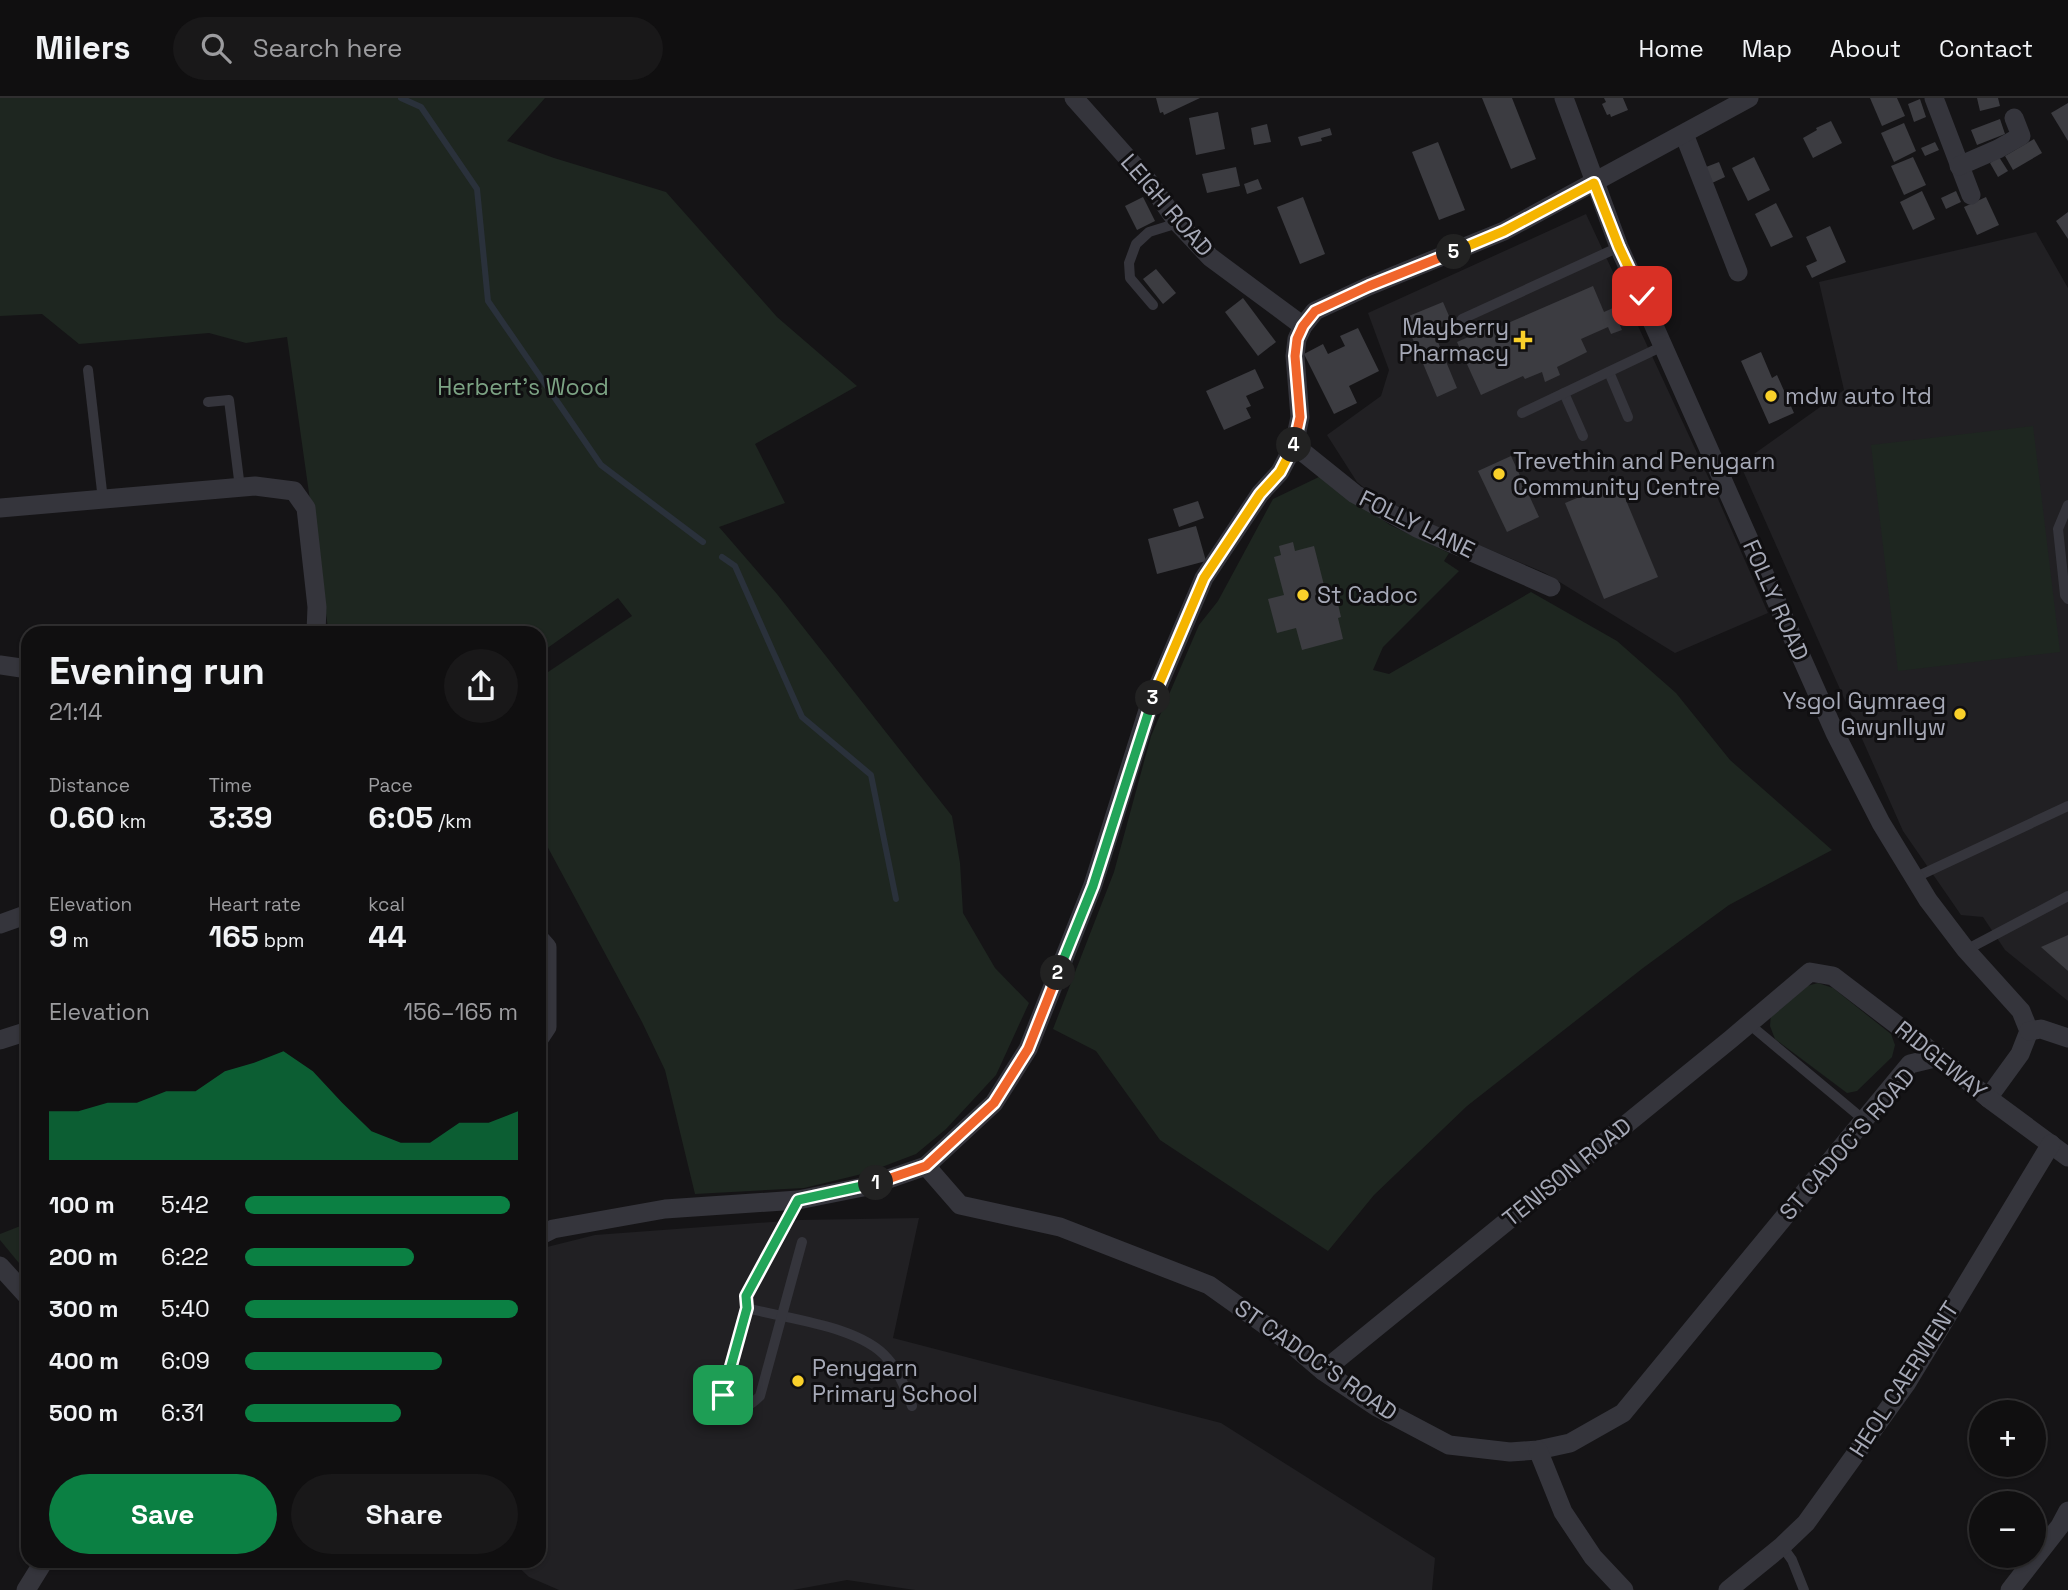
<!DOCTYPE html>
<html lang="en">
<head>
<meta charset="utf-8">
<style>
	body { margin:0; font-family:"Space Grotesk",sans-serif; background:#191819; color:#f1f3f6; height:100vh; display:flex; flex-direction:column; font-size:26px; white-space:nowrap }
	* { box-sizing:border-box; margin:0 }
	p { font-size:23px; color:#9c9c9f }
	.icon { flex:none; width:38px; height:38px; fill:none; stroke:currentColor; stroke-width:2; stroke-linecap:round; stroke-linejoin:round }
	.map { position:relative; flex:1; overflow:hidden }
	.details { position:absolute; left:21px; top:528px; width:525px; height:942px; display:flex; flex-direction:column; background:#100f10; border-radius:21px; box-shadow:0 2px 5px #0004,0 0 0 2px #302f30 }
	.details>* { flex:none }
	.buttons { position:absolute; left:1969px; top:1302px; display:grid; gap:14px }
	.buttons a { display:grid; place-items:center; width:77px; height:77px; border-radius:50%; background:#100f10; box-shadow:0 2px 5px #0004,0 0 0 2px #302f30; font-size:35px }
	.pin { position:absolute; display:grid; place-items:center; width:60px; height:60px; color:#fff; margin:-30px; border-radius:14px; box-shadow:0 4px 10px #0006 }
	.km { position:absolute; width:35px; height:35px; margin:-18px; border-radius:50%; background:#222; color:#fff; font-size:19px; line-height:35px; text-align:center }
	.round { display:grid; place-items:center; flex:none; width:74px; height:74px; border-radius:37px; background:#191819 }
	.headline { display:flex; align-items:center; justify-content:space-between; height:119px; padding:0 28px }
	h1 { font-size:38px; font-weight:700; line-height:52px }
	.stats { display:grid; grid-template-columns:repeat(3,1fr); gap:10px; height:119px; padding:7px 28px }
	.stats div { display:grid; align-content:center }
	.stats b { font-size:30px; font-weight:700 }
	.stats small { font-size:19px; font-weight:400 }
	.stats p { font-size:19px }
	.chart { height:196px; padding:14px 28px }
	.chart p { display:flex; justify-content:space-between }
	.chart svg { width:100%; height:126px; margin-top:7px; fill:#0b8043; opacity:.7 }
	.action { display:flex; gap:14px; margin-top:auto; padding:14px 28px }
	.action a { flex:1; height:80px; border-radius:42px; background:#0b8043; color:#fff; font-size:28px; font-weight:700; line-height:80px; text-align:center }
	.action a+a { background:#191819; color:#f1f3f6 }
	ul { padding:0 28px; list-style:none; font-size:23px }
	li { display:grid; grid-template-columns:112px 84px 1fr; align-items:center; height:52px }
	li i { height:18px; border-radius:9px; background:#0b8043 }
	header { display:flex; align-items:center; gap:42px; box-sizing:border-box; height:98px; padding:0 35px; background:#100f10; border-bottom:2px solid #302f30 }
	header strong { font-size:33px }
	nav { display:flex; gap:38px; margin-inline-start:auto; font-size:24px }
	.search { width:490px; height:63px; background:#191819; display:flex; align-items:center; gap:18px; box-sizing:border-box; padding:0 24px; border-radius:38px; color:#9c9c9f; font-size:26px }
	.map>svg:first-child { display:block }
	.built { fill:#212023 }
	.green { fill:#1e2620 }
	.lines { fill:none; stroke-linecap:round; stroke-linejoin:round }
	.stream { stroke:#2a313b; stroke-width:6 }
	.building { fill:#3c3c41 }
	.service { stroke:#35353c; stroke-width:10 }
	.minor { stroke:#35353c; stroke-width:19 }
	.split-1-casing { stroke:#fff; stroke-width:14 }
	.split-2-casing { stroke:#fff; stroke-width:14 }
	.split-3-casing { stroke:#fff; stroke-width:14 }
	.split-4-casing { stroke:#fff; stroke-width:14 }
	.split-5-casing { stroke:#fff; stroke-width:14 }
	.split-6-casing { stroke:#fff; stroke-width:14 }
	.split-1 { stroke:#22a559; stroke-width:9 }
	.split-2 { stroke:#f0652b; stroke-width:9 }
	.split-3 { stroke:#22a559; stroke-width:9 }
	.split-4 { stroke:#f5b400; stroke-width:9 }
	.split-5 { stroke:#f0652b; stroke-width:9 }
	.split-6 { stroke:#f5b400; stroke-width:9 }
	.poi-dot { fill:#f9d02a; stroke:#100f11; stroke-width:2.5 }
	.labels { text-anchor:middle; stroke-width:6; stroke-linejoin:round; paint-order:stroke }
	.street-label { font-size:23px; fill:#a6a9b7; stroke:#100f11 }
	.poi-label { font-size:23px; fill:#a6a9b7; stroke:#100f11; text-anchor:start }
	.park-label { font-size:23px; fill:#7ca384; stroke:#100f11 }
</style>
</head>
<body>
<header>
<strong>Milers</strong>
<div class="search"><svg class="icon" aria-label="search" viewBox="0 0 24 24"><circle cx="10" cy="10" r="6"/><path d="M15 15l6 6"/></svg>Search here</div>
<nav><a>Home</a><a>Map</a><a>About</a><a>Contact</a></nav>
</header>
<div class="map">
<svg width="2068" height="1492" viewBox="0 0 2068 1492">
	<rect width="100%" height="100%" fill="#151416"/>
	<!-- built -->
	<g class="built">
		<polygon points="1586,116 1711,385 1768,515 1675,555 1545,475 1387,408 1357,384 1327,337 1381,298 1389,272 1368,215"/>
		<polygon points="2036,134 2068,190 2068,903 2005,852 1983,819 1961,817 1903,733 1740,366 1844,292 1819,184"/>
		<polygon points="919,1120 893,1240 1221,1325 1435,1460 1432,1492 915,1492 847,1482 793,1492 559,1492 529,1479 512,1463 539,1463 539,1151 595,1137 799,1122"/>
	</g>
	<!-- green -->
	<g class="green">
		<polygon points="0,0 545,0 507,43 554,60 666,94 777,219 857,288 755,346 785,405 719,429 777,496 952,718 960,765 963,815 995,870 1029,905 996,977 946,1031 916,1056 866,1075 804,1090 695,1096 665,972 642,924 539,733 539,580 632,518 618,500 539,556 539,536 331,535 328,530 287,239 246,245 209,235 79,246 42,216 0,218"/>
		<polygon points="2033,328 2060,554 1898,573 1871,347"/>
		<polygon points="1321,378 1390,427 1449,455 1444,463 1459,473 1383,549 1373,572 1389,576 1531,494 1617,543 1676,595 1730,662 1832,752 1729,807 1643,870 1467,1008 1374,1097 1328,1153 1160,1042 1096,953 1053,931 1114,774 1151,638 1199,527 1218,503 1273,401"/>
		<polygon points="1818,885 1833,890 1891,936 1895,947 1892,959 1857,993 1847,995 1775,941 1770,928 1771,915 1803,889"/>
		<polygon points="28,1125 28,1176 0,1142 0,1136"/>
	</g>
	<g class="lines">
		<!-- stream -->
		<g class="stream">
			<polyline points="401,0 421,9 477,91 488,203 601,367 703,444"/>
			<polyline points="722,459 735,468 802,619 871,677 896,801"/>
		</g>
	</g>
	<!-- building -->
	<g class="building">
		<polygon points="1156,0 1200,0 1164,17 1163,14 1160,15"/>
		<polygon points="1482,0 1512,0 1536,61 1511,71"/>
		<polygon points="1604,0 1623,0 1628,12 1611,19 1610,16 1607,17 1602,6 1606,4"/>
		<polygon points="1870,0 1897,0 1905,18 1882,28"/>
		<polygon points="1977,0 1998,0 2000,8 1980,13"/>
		<polygon points="1920,1 1926,19 1914,24 1908,6"/>
		<polygon points="2068,5 2068,43 2051,15"/>
		<polygon points="1218,14 1225,51 1196,57 1189,20"/>
		<polygon points="2000,21 2005,36 1977,47 1971,32"/>
		<polygon points="1831,23 1842,45 1813,60 1803,40 1817,32 1816,30"/>
		<polygon points="1904,25 1916,53 1894,64 1881,35"/>
		<polygon points="1267,26 1271,44 1254,47 1251,30"/>
		<polygon points="1330,30 1332,37 1321,40 1322,43 1301,48 1298,39"/>
		<polygon points="2034,41 2042,55 2013,72 2005,58"/>
		<polygon points="1438,44 1465,112 1439,122 1412,54"/>
		<polygon points="1935,44 1939,52 1925,58 1921,50"/>
		<polygon points="1754,59 1770,92 1748,103 1732,70"/>
		<polygon points="1913,59 1926,87 1904,97 1891,68"/>
		<polygon points="1999,59 2008,73 1998,79 1990,65"/>
		<polygon points="1719,64 1725,79 1712,85 1706,69"/>
		<polygon points="1236,69 1240,88 1207,95 1202,76"/>
		<polygon points="1258,81 1262,91 1247,96 1244,86"/>
		<polygon points="1922,93 1935,121 1913,132 1900,104"/>
		<polygon points="1956,93 1961,104 1946,111 1941,100"/>
		<polygon points="1143,99 1155,123 1137,132 1125,108"/>
		<polygon points="1303,99 1325,156 1300,166 1277,109"/>
		<polygon points="1986,99 1999,127 1977,137 1964,109"/>
		<polygon points="1776,105 1793,139 1771,149 1755,116"/>
		<polygon points="2068,114 2068,141 2056,123"/>
		<polygon points="1830,128 1846,164 1812,180 1806,168 1817,163 1806,139"/>
		<polygon points="1156,171 1176,195 1163,206 1143,181"/>
		<polygon points="1593,188 1604,214 1613,210 1622,232 1611,236 1608,229 1581,241 1587,254 1557,269 1560,277 1545,284 1542,274 1525,281 1523,278 1481,297 1457,244 1500,225 1501,228"/>
		<polygon points="1243,200 1276,244 1258,258 1225,214"/>
		<polygon points="1443,204 1452,225 1433,232 1457,290 1437,299 1404,220"/>
		<polygon points="1358,230 1379,273 1349,288 1357,305 1334,316 1304,256 1323,246 1328,256 1345,248 1340,238"/>
		<polygon points="1761,254 1772,280 1777,277 1794,315 1769,326 1741,263"/>
		<polygon points="1255,271 1264,290 1246,298 1251,308 1246,310 1251,320 1224,332 1206,293"/>
		<polygon points="1511,358 1539,419 1507,434 1478,373"/>
		<polygon points="1618,383 1658,479 1604,501 1565,405"/>
		<polygon points="1198,403 1204,420 1179,429 1173,411"/>
		<polygon points="1196,428 1206,463 1157,476 1148,441"/>
		<polygon points="1293,444 1295,453 1314,448 1325,491 1334,489 1341,519 1338,520 1343,541 1302,552 1296,530 1277,535 1268,501 1284,497 1274,459 1281,457 1279,448"/>
		<polygon points="2068,837 2068,873 2041,849"/>
	</g>
	<g class="lines">
		<!-- service -->
		<g class="service">
			<polyline points="1153,207 1130,180 1129,165 1136,146 1149,134 1178,125"/>
			<polyline points="1462,221 1619,149"/>
			<polyline points="88,272 103,402"/>
			<polyline points="1609,274 1628,319"/>
			<polyline points="1564,295 1583,338"/>
			<polyline points="208,304 229,302 240,390"/>
			<polyline points="1522,315 1663,248"/>
			<polyline points="2068,407 2058,431 2065,497 2068,501"/>
			<polyline points="1914,780 2068,708"/>
			<polyline points="1966,852 2068,798"/>
			<polyline points="1749,926 1864,1022"/>
			<path d="M798 1103 746 1197 747 1210C787 1221 860 1228 887 1260 899 1273 906 1291 912 1308"/>
			<path d="M747 1210 723 1297 728 1306C743 1312 749 1309 760 1298L802 1144"/>
			<polyline points="1782,1448 1792,1462 1804,1492"/>
		</g>
		<!-- minor -->
		<g class="minor">
			<polyline points="1074,0 1148,83 1178,125 1210,159 1303,228"/>
			<polyline points="1564,0 1619,149 1835,635 1881,725 1928,802 1966,852 2021,913 2029,933 2020,956 1988,1000"/>
			<polyline points="1934,0 1971,97"/>
			<polyline points="1684,36 1738,174"/>
			<polyline points="1959,68 1998,51 2021,38 2014,20"/>
			<polyline points="1294,347 1355,396 1417,430 1551,489"/>
			<polyline points="0,410 255,388 294,393 306,410 317,509 316,534 313,536"/>
			<polyline points="0,567 28,571"/>
			<polyline points="0,826 28,816"/>
			<polyline points="539,840 547,849 547,929 539,941"/>
			<polyline points="2029,933 2041,931 2068,940"/>
			<polyline points="0,942 28,933"/>
			<polyline points="926,1068 960,1107 1060,1129 1209,1187 1289,1244 1323,1273 1377,1309 1449,1347 1510,1354 1538,1352 1570,1345 1623,1315 1910,966 1939,959"/>
			<polyline points="539,1138 553,1131 665,1111 798,1102 868,1088 926,1068 994,1005 1028,951 1093,787 1148,612 1204,480 1260,396 1280,374 1294,347 1300,319 1295,258 1297,241 1303,228 1315,213 1369,188 1504,133 1749,0"/>
			<polyline points="0,1168 28,1199"/>
			<polyline points="1323,1273 1731,941 1810,874 1833,878 1939,959 1988,1000 2068,1059"/>
			<polyline points="1538,1352 1563,1414 1593,1459 1624,1492"/>
			<polyline points="26,1492 44,1463"/>
			<polyline points="1728,1492 1782,1448 1806,1425 1906,1286 2051,1046"/>
			<polyline points="2010,1492 2060,1428 2068,1413"/>
		</g>
	</g>
	<g class="lines">
		<!-- split-1 casing -->
		<g class="split-1-casing">
			<polyline id="split-1" points="723,1297 747,1210 746,1198 798,1102 876,1085"/>
		</g>
		<!-- split-2 casing -->
		<g class="split-2-casing">
			<polyline id="split-2" points="876,1085 926,1068 994,1005 1028,951 1058,875"/>
		</g>
		<!-- split-3 casing -->
		<g class="split-3-casing">
			<polyline id="split-3" points="1058,875 1093,788 1153,600"/>
		</g>
		<!-- split-4 casing -->
		<g class="split-4-casing">
			<polyline id="split-4" points="1153,600 1204,480 1260,396 1280,374 1294,347"/>
		</g>
		<!-- split-5 casing -->
		<g class="split-5-casing">
			<polyline id="split-5" points="1294,347 1300,319 1295,258 1297,241 1303,228 1315,213 1369,188 1454,154"/>
		</g>
		<!-- split-6 casing -->
		<g class="split-6-casing">
			<polyline id="split-6" points="1454,154 1504,133 1594,85 1619,149 1642,198"/>
		</g>
		<!-- split-1 -->
		<use href="#split-1" class="split-1"/>
		<!-- split-2 -->
		<use href="#split-2" class="split-2"/>
		<!-- split-3 -->
		<use href="#split-3" class="split-3"/>
		<!-- split-4 -->
		<use href="#split-4" class="split-4"/>
		<!-- split-5 -->
		<use href="#split-5" class="split-5"/>
		<!-- split-6 -->
		<use href="#split-6" class="split-6"/>
	</g>
	<!-- markers -->
	<g class="poi-dot">
		<path d="M1519.5 231.5h7v7h7v7h-7v7h-7v-7h-7v-7h7z"/>
		<circle cx="1771" cy="298" r="7"/>
		<circle cx="1499" cy="376" r="7"/>
		<circle cx="1303" cy="497" r="7"/>
		<circle cx="1960" cy="616" r="7"/>
		<circle cx="798" cy="1283" r="7"/>
	</g>
	<g class="labels">
		<!-- street labels -->
		<g class="street-label">
			<text transform="translate(1167 107) rotate(49)" y="8">LEIGH ROAD</text>
			<text transform="translate(1417 426) rotate(26)" y="8">FOLLY LANE</text>
			<text transform="translate(1776 502) rotate(66)" y="8">FOLLY ROAD</text>
			<text transform="translate(1941 962) rotate(39)" y="8">RIDGEWAY</text>
			<text transform="translate(1847 1046) rotate(-49)" y="8">ST CADOC'S ROAD</text>
			<text transform="translate(1567 1074) rotate(-39)" y="8">TENISON ROAD</text>
			<text transform="translate(1316 1262) rotate(35)" y="8">ST CADOC'S ROAD</text>
			<text transform="translate(1904 1281) rotate(-57)" y="8">HEOL CAERWENT</text>
		</g>
		<!-- poi labels -->
		<g class="poi-label">
			<text x="1509" y="237" text-anchor="end">Mayberry<tspan x="1509" dy="26">Pharmacy</tspan></text>
			<text x="1785" y="306">mdw auto ltd</text>
			<text x="1513" y="371">Trevethin and Penygarn<tspan x="1513" dy="26">Community Centre</tspan></text>
			<text x="1317" y="505">St Cadoc</text>
			<text x="1946" y="611" text-anchor="end">Ysgol Gymraeg<tspan x="1946" dy="26">Gwynllyw</tspan></text>
			<text x="812" y="1278">Penygarn<tspan x="812" dy="26">Primary School</tspan></text>
		</g>
		<!-- park labels -->
		<g class="park-label">
			<text x="523" y="297">Herbert's Wood</text>
		</g>
	</g>
</svg>
<div class="buttons">
<a>+</a>
<a>−</a>
</div>
<div class="pin" style="left:723px;top:1297px;background:#1e9e55"><svg class="icon" aria-label="arrive" viewBox="0 0 24 24"><path d="M6 21V4h12l-3 4 3 4H6"/></svg></div>
<div class="pin" style="left:1642px;top:198px;background:#d93025"><svg class="icon" aria-label="check" viewBox="0 0 24 24"><path d="M5 12l5 5 9-10"/></svg></div>
<b class="km" style="left:876px;top:1085px">1</b>
<b class="km" style="left:1058px;top:875px">2</b>
<b class="km" style="left:1153px;top:600px">3</b>
<b class="km" style="left:1294px;top:347px">4</b>
<b class="km" style="left:1454px;top:154px">5</b>
<section class="details">
<div class="headline"><div><h1>Evening run</h1><p>21:14</p></div><a class="round"><svg class="icon" aria-label="share" viewBox="0 0 24 24"><path d="M12 15V3M7 8l5-5 5 5M5 13v7h14v-7"/></svg></a></div>
<div class="stats">
<div><p>Distance</p><b>0.60<small> km</small></b></div>
<div><p>Time</p><b>3:39</b></div>
<div><p>Pace</p><b>6:05<small> /km</small></b></div>
</div>
<div class="stats">
<div><p>Elevation</p><b>9<small> m</small></b></div>
<div><p>Heart rate</p><b>165<small> bpm</small></b></div>
<div><p>kcal</p><b>44</b></div>
</div>
<div class="chart"><p><span>Elevation</span>156–165 m</p>
<svg viewBox="0 0 160 44" preserveAspectRatio="none"><path d="M0 44V27L10 27L20 24L30 24L40 20L50 20L60 13L70 10L80 6L90 13L100 24L110 34L120 38L130 38L140 31L150 31L160 27V44z"/></svg>
</div>
<ul>
<li><b>100 m</b>5:42<i style="width:97%"></i></li>
<li><b>200 m</b>6:22<i style="width:62%"></i></li>
<li><b>300 m</b>5:40<i style="width:100%"></i></li>
<li><b>400 m</b>6:09<i style="width:72%"></i></li>
<li><b>500 m</b>6:31<i style="width:57%"></i></li>
</ul>
<div class="action"><a>Save</a><a>Share</a></div>
</section>
</div>
</body>
</html>
